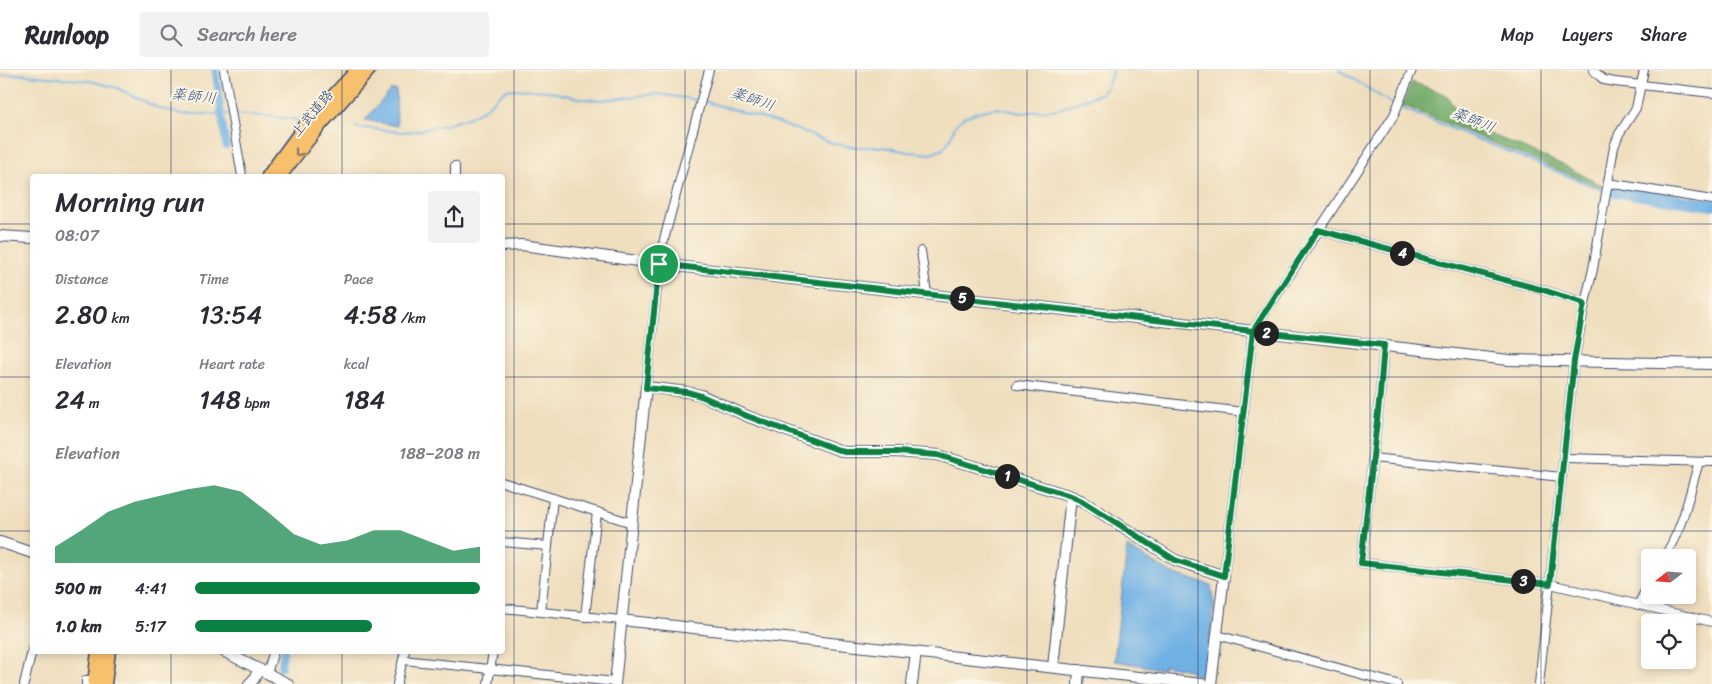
<!DOCTYPE html>
<html lang="en">
<head>
<meta charset="utf-8">
<style>
	body { margin:0; font-family:Sriracha,"Klee One",sans-serif; background:#f2f2f3; color:#2b2b33; height:100vh; display:flex; flex-direction:column; font-size:19px; white-space:nowrap }
	* { box-sizing:border-box; margin:0 }
	p { font-size:16px; color:#7c7c81 }
	.icon { flex:none; width:28px; height:28px; fill:none; stroke:currentColor; stroke-width:2; stroke-linecap:round; stroke-linejoin:round }
	.map { position:relative; flex:1; overflow:hidden }
	.drawer { position:absolute; left:30px; top:104px; width:475px; height:480px; display:flex; flex-direction:column; background:#fff; border-radius:5px; box-shadow:0 2px 8px #0003 }
	.drawer>* { flex:none }
	.needle { width:32px; rotate:253deg }
	.controls { position:absolute; left:1641px; top:479px; display:grid; gap:10px }
	.controls a { display:grid; place-items:center; width:55px; height:55px; border-radius:5px; background:#fff; box-shadow:0 2px 8px #0003; font-size:25px }
	.pin { position:absolute; display:grid; place-items:center; width:42px; height:42px; color:#fff; margin:-21px; border:2px solid #fff; border-radius:50%; box-shadow:0 1px 5px #0007 }
	.km { position:absolute; width:25px; height:25px; margin:-12px; border-radius:50%; background:#222; color:#fff; font-size:14px; line-height:25px; text-align:center }
	.round { display:grid; place-items:center; flex:none; width:52px; height:52px; border-radius:5px; background:#f2f2f3 }
	.summary { display:flex; align-items:center; justify-content:space-between; height:85px; padding:0 25px }
	h1 { font-size:28px; font-weight:600; line-height:38px }
	.figures { display:grid; grid-template-columns:repeat(3,1fr); gap:8px; height:85px; padding:5px 25px }
	.figures div { display:grid; align-content:center }
	.figures b { font-size:25px; font-weight:600 }
	.figures small { font-size:14px; font-weight:400 }
	.figures p { font-size:14px }
	.chart { height:140px; padding:10px 25px }
	.chart p { display:flex; justify-content:space-between }
	.chart svg { width:100%; height:90px; margin-top:5px; fill:#0b8043; opacity:.7 }
	ul { padding:0 25px; list-style:none; font-size:16px }
	li { display:grid; grid-template-columns:80px 60px 1fr; align-items:center; height:38px }
	li i { height:12px; border-radius:6px; background:#0b8043 }
	header { display:flex; align-items:center; gap:30px; box-sizing:border-box; height:70px; padding:0 25px; background:#fff; border-bottom:1px solid #e1e1e2 }
	header strong { font-size:24px }
	nav { display:flex; gap:28px; margin-inline-start:auto; font-size:18px }
	.search { width:350px; height:45px; background:#f2f2f3; display:flex; align-items:center; gap:12px; box-sizing:border-box; padding:0 18px; border-radius:5px; color:#7c7c81; font-size:19px }
	.map>svg:first-child { display:block }
	.forest { fill:#74ac6b; stroke:#486e64 }
	.water { fill:#70b1e4; stroke:#4670a1 }
	.lines { fill:none; stroke-linecap:round; stroke-linejoin:round }
	.stream { stroke:#70b1e4; stroke-width:2 }
	.canal { stroke:#70b1e4; stroke-width:7 }
	.river { stroke:#70b1e4; stroke-width:12 }
	.minor-casing { stroke:#3b496c; stroke-width:10 }
	.tertiary-casing { stroke:#3b496c; stroke-width:12 }
	.trunk-casing { stroke:#3b496c; stroke-width:15 }
	.minor { stroke:#fff; stroke-width:8 }
	.tertiary { stroke:#fff; stroke-width:10 }
	.trunk { stroke:#f7c06c; stroke-width:12 }
	.oneway { stroke:#7e7064 }
	.route-casing { stroke:#fff; stroke-width:10 }
	.route { stroke:#0b8043; stroke-width:6 }
	.grid { fill:none; stroke:#1b2f5e; stroke-width:1; stroke-opacity:0.55 }
	.labels { text-anchor:middle; stroke-width:4; stroke-linejoin:round; paint-order:stroke }
	.street-label { font-size:14px; fill:#1b2f5e; stroke:#fcf5e5 }
	.water-label { font-size:15px; font-style:italic; fill:#355686; stroke:#fcf5e5 }
</style>
</head>
<body>
<header>
<strong>Runloop</strong>
<div class="search"><svg class="icon" aria-label="search" viewBox="0 0 24 24"><circle cx="10" cy="10" r="6"/><path d="M15 15l6 6"/></svg>Search here</div>
<nav><a>Map</a><a>Layers</a><a>Share</a></nav>
</header>
<div class="map">
<svg width="1712" height="614" viewBox="0 0 1712 614">
	<rect width="100%" height="100%" fill="#fcf5e5"/>
	<filter id="ink" filterUnits="userSpaceOnUse"><feTurbulence type="fractalNoise" baseFrequency=".02" numOctaves="2"/><feDisplacementMap in="SourceGraphic" scale="10" xChannelSelector="R" yChannelSelector="G"/><feConvolveMatrix kernelMatrix="1 2 1 2 8 2 1 2 1" color-interpolation-filters="sRGB"/></filter>
	<filter id="wash" filterUnits="userSpaceOnUse"><feTurbulence type="fractalNoise" baseFrequency=".0096" numOctaves="4" result="noise"/><feDisplacementMap in="SourceGraphic" scale="20" xChannelSelector="R" yChannelSelector="G"/><feGaussianBlur stdDeviation="1.12" result="paint"/><feColorMatrix in="noise" values="0 0 0 0 0 0 0 0 0 0 0 0 0 0 0 0 0 1.4 0 .05"/><feComposite in="paint" operator="in"/></filter>
	<g filter="url(#wash)">
		<rect width="100%" height="100%" fill="#efdebd"/>
		<!-- forest -->
		<polygon class="forest" points="1412,12 1445,24 1467,54 1563,95 1602,115 1602,118 1402,35"/>
		<!-- water -->
		<g class="water">
			<polygon points="391,20 396,20 397,56 365,50"/>
			<polygon points="1127,477 1171,503 1211,515 1214,538 1205,606 1195,605 1189,600 1164,595 1162,599 1114,591"/>
		</g>
		<g class="lines">
			<!-- stream -->
			<g class="stream">
				<polyline points="1339,0 1394,35"/>
				<polyline points="0,6 16,4 89,11 115,17 158,38 181,44 228,44"/>
				<polyline points="703,31 776,52 832,73 852,77 883,77 909,82 931,84 943,79 950,69 955,56 964,47 981,41 997,38 1022,43 1059,39 1102,23 1107,17 1113,0"/>
				<polyline points="1399,37 1602,120"/>
				<polyline points="233,44 279,47 303,51"/>
				<polyline points="355,57 400,62 415,61 445,55 468,48 484,39 505,20 523,19 547,21 583,29 601,30 657,24 698,30"/>
			</g>
			<!-- canal -->
			<g class="canal">
				<polyline points="215,0 226,76"/>
				<polyline points="281,598 284,581"/>
			</g>
			<!-- river -->
			<polyline class="river" points="1613,121 1712,135"/>
		</g>
	</g>
	<g filter="url(#ink)">
		<g class="lines">
			<!-- minor casing -->
			<g class="minor-casing">
				<g id="minor">
					<polyline points="224,0 242,106"/>
					<polyline points="1593,0 1604,10 1615,12 1712,23"/>
					<polyline points="455,96 455,106"/>
					<polyline points="1608,113 1712,130"/>
					<polyline points="1318,160 1543,220 1585,233"/>
					<polyline points="921,181 927,224"/>
					<polyline points="1384,275 1380,324 1361,493 1550,514 1712,552"/>
					<polyline points="1017,315 1244,342"/>
					<polyline points="646,317 661,181 709,0"/>
					<polyline points="1372,388 1562,407"/>
					<polyline points="1565,388 1712,392"/>
					<polyline points="502,412 632,453"/>
					<polyline points="502,472 548,476"/>
					<path d="M1663 488C1683 460 1689 424 1699 392"/>
					<polyline points="1224,506 1253,261 1394,45 1412,0"/>
					<polyline points="1638,535 1650,511"/>
					<polyline points="502,538 621,550"/>
					<polyline points="541,542 553,428"/>
					<polyline points="585,547 597,442"/>
					<polyline points="1217,565 1397,614"/>
					<polyline points="403,590 615,612"/>
					<polyline points="267,603 274,581"/>
					<polyline points="24,614 32,581"/>
					<polyline points="86,614 86,610 94,610"/>
					<polyline points="397,614 405,581"/>
					<polyline points="488,614 493,581"/>
					<polyline points="1539,614 1574,291 1585,233 1593,199 1614,77 1619,64 1636,38 1644,0"/>
				</g>
			</g>
			<!-- tertiary casing -->
			<g class="tertiary-casing">
				<g id="tertiary">
					<polyline points="0,166 32,168"/>
					<polyline points="502,176 522,175 659,194 1509,290 1712,294"/>
					<polyline points="0,472 32,483"/>
					<polyline points="621,550 1202,614"/>
					<polyline points="223,581 288,614"/>
					<polyline points="1053,597 1071,426"/>
					<polyline points="249,614 254,609 259,599"/>
					<polyline points="615,614 646,317 687,322 701,325 747,346 844,382 897,382 938,385 1071,426 1082,431 1175,490 1224,506 1211,614"/>
					<polyline points="912,614 916,582"/>
					<polyline points="1078,614 1079,600"/>
				</g>
			</g>
			<!-- trunk casing -->
			<g class="trunk-casing">
				<g id="trunk">
					<polyline points="268,106 304,57 357,0"/>
					<polyline points="280,106 316,60 369,0"/>
					<polyline points="94,614 98,581"/>
					<polyline points="105,614 109,581"/>
				</g>
			</g>
			<!-- minor -->
			<use href="#minor" class="minor"/>
			<!-- tertiary -->
			<use href="#tertiary" class="tertiary"/>
			<!-- trunk -->
			<use href="#trunk" class="trunk"/>
		</g>
		<!-- one-way arrows -->
		<defs><path id="oneway-chevron" d="M-2-3.5L2.5 0L-2 3.5" fill="none" stroke-width="1.6" stroke-linecap="round" stroke-linejoin="round" transform="scale(1.25)"/></defs>
		<use class="oneway" href="#oneway-chevron" transform="translate(298 83) rotate(128)"/>
	</g>
	<g class="lines" filter="url(#ink)">
		<!-- route casing -->
		<g class="route-casing">
			<polyline id="route" points="659,194 646,318 687,322 701,326 747,346 844,382 897,382 938,385 1071,426 1082,431 1175,490 1224,506 1253,261 1384,275 1380,324 1361,493 1550,514 1574,291 1584,233 1543,220 1318,160 1253,261 659,194"/>
		</g>
		<!-- route -->
		<use href="#route" class="route"/>
	</g>
	<!-- grid -->
	<path class="grid" d="M171 0V106M342 0V106M514 0V614M685 0V614M856 0V614M1027 0V614M1198 0V614M1370 0V614M1541 0V614M0 154H32M502 154H1712M0 307H32M502 307H1712M0 461H32M502 461H1712M171 581V614M342 581V614"/>
	<g class="labels">
		<!-- street labels -->
		<g class="street-label">
			<text transform="translate(312 43) rotate(-50)" y="5">上武道路</text>
		</g>
		<!-- water labels -->
		<g class="water-label">
			<text transform="translate(194 26) rotate(6)" y="5">薬師川</text>
			<text transform="translate(753 29) rotate(19)" y="5">薬師川</text>
			<text transform="translate(1474 50) rotate(22)" y="5">薬師川</text>
		</g>
	</g>
</svg>
<div class="controls">
<a><svg class="needle" viewBox="-14 -14 28 28"><path d="M0-13l5 13h-10z" fill="#e53935"/><path d="M0 13l5-13h-10z" fill="#7c7c81"/></svg></a>
<a><svg class="icon" aria-label="locate" viewBox="0 0 24 24"><circle cx="12" cy="12" r="6"/><path d="M12 2v4M12 18v4M2 12h4M18 12h4"/></svg></a>
</div>
<div class="pin" style="left:659px;top:194px;background:#1e9e55"><svg class="icon" aria-label="arrive" viewBox="0 0 24 24"><path d="M6 21V4h12l-3 4 3 4H6"/></svg></div>
<b class="km" style="left:1007px;top:406px">1</b>
<b class="km" style="left:1266px;top:263px">2</b>
<b class="km" style="left:1523px;top:511px">3</b>
<b class="km" style="left:1402px;top:183px">4</b>
<b class="km" style="left:962px;top:228px">5</b>
<section class="drawer">
<div class="summary"><div><h1>Morning run</h1><p>08:07</p></div><a class="round"><svg class="icon" aria-label="share" viewBox="0 0 24 24"><path d="M12 15V3M7 8l5-5 5 5M5 13v7h14v-7"/></svg></a></div>
<div class="figures">
<div><p>Distance</p><b>2.80<small> km</small></b></div>
<div><p>Time</p><b>13:54</b></div>
<div><p>Pace</p><b>4:58<small> /km</small></b></div>
</div>
<div class="figures">
<div><p>Elevation</p><b>24<small> m</small></b></div>
<div><p>Heart rate</p><b>148<small> bpm</small></b></div>
<div><p>kcal</p><b>184</b></div>
</div>
<div class="chart"><p><span>Elevation</span>188–208 m</p>
<svg viewBox="0 0 160 44" preserveAspectRatio="none"><path d="M0 44V36L10 28L20 19L30 14L40 11L50 8L60 6L70 9L80 19L90 30L100 35L110 33L120 28L130 28L140 33L150 38L160 36V44z"/></svg>
</div>
<ul>
<li><b>500 m</b>4:41<i style="width:100%"></i></li>
<li><b>1.0 km</b>5:17<i style="width:62%"></i></li>
</ul>
</section>
</div>
</body>
</html>
